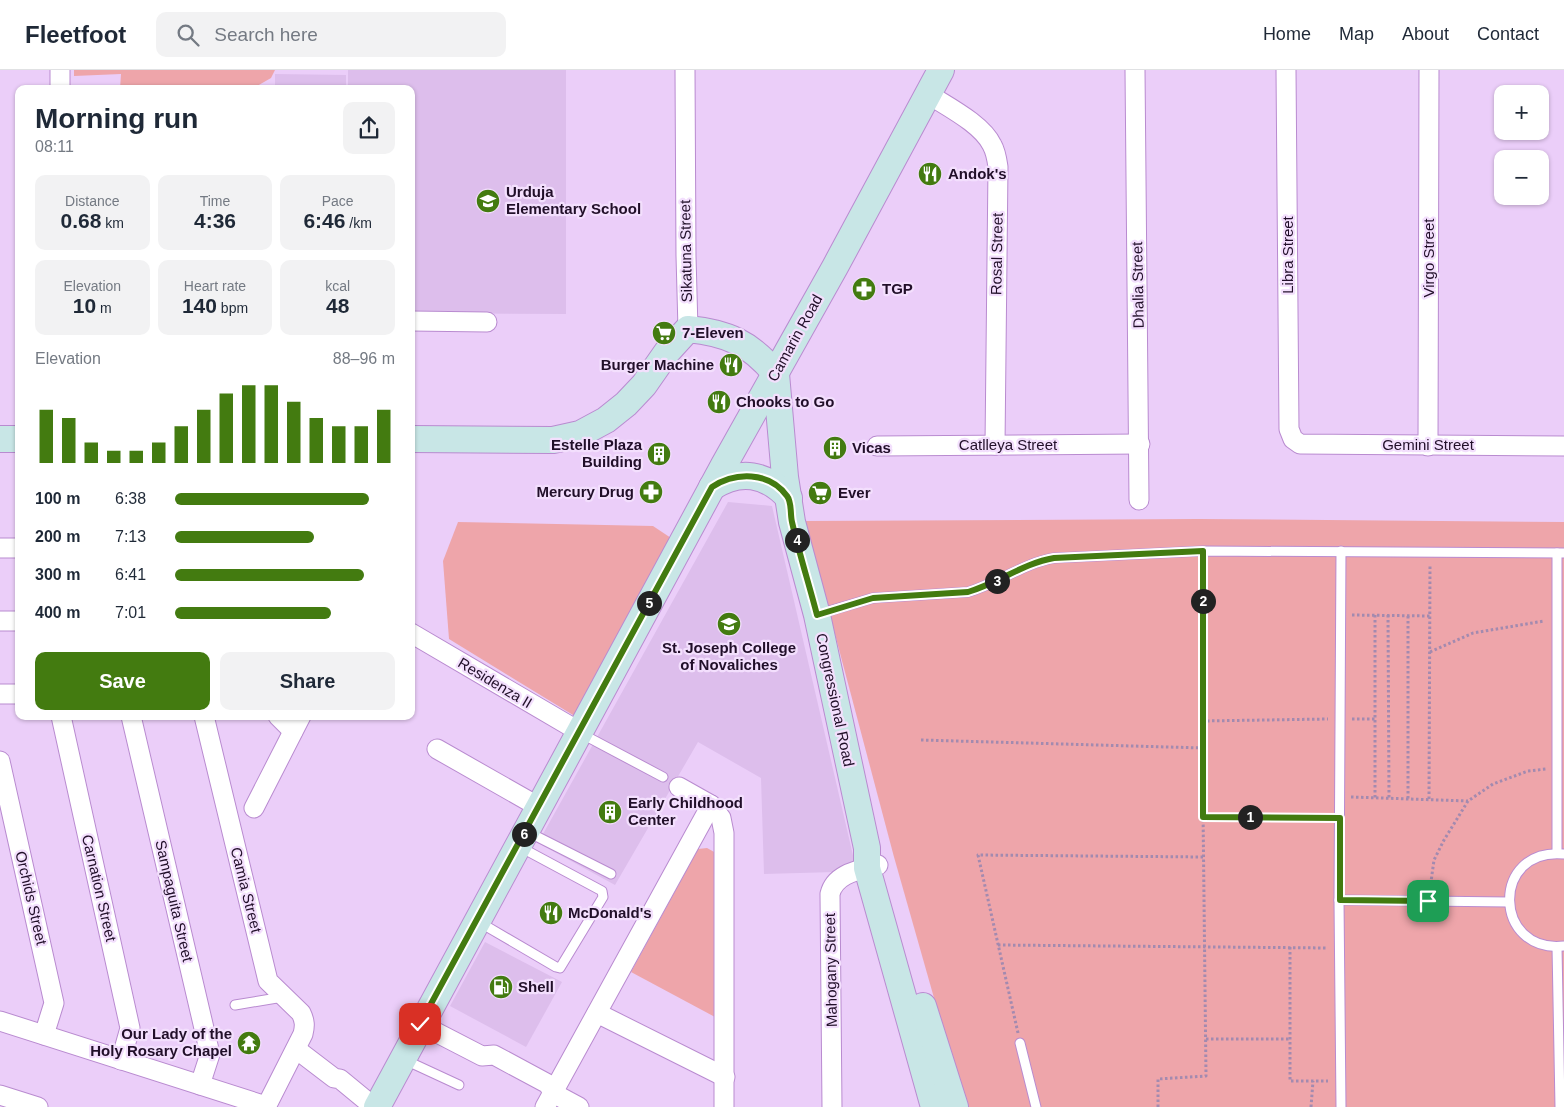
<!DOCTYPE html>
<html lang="en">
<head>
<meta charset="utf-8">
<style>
	body { margin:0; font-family:Arial,sans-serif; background:#f2f2f3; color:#1f2937; height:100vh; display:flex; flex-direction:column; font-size:19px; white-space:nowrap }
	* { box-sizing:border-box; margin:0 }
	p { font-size:16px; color:#747a83 }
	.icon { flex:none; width:28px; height:28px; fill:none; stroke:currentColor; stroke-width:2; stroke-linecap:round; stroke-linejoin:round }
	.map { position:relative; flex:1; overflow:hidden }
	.drawer { position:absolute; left:15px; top:15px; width:400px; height:635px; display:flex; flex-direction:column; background:#fff; border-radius:10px; box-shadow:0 1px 4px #0004 }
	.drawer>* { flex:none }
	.controls { position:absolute; left:1494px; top:15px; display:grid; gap:10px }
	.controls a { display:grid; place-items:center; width:55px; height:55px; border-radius:10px; background:#fff; box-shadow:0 1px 4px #0004; font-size:25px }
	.pin { position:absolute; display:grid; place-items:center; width:42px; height:42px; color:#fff; margin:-21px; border-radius:10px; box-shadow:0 2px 8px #0006 }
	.km { position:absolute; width:25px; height:25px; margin:-12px; border-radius:50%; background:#222; color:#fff; font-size:14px; line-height:25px; text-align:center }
	.round { display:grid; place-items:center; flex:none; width:52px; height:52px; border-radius:10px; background:#f2f2f3 }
	.overview { display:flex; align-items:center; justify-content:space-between; height:85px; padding:0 20px }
	h1 { font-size:28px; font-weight:700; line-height:38px }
	.metrics { display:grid; grid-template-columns:repeat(3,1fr); gap:8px; height:85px; padding:5px 20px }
	.metrics div { display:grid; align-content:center; border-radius:10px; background:#f2f2f3; text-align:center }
	.metrics b { font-size:21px; font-weight:700 }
	.metrics small { font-size:14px; font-weight:400 }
	.metrics p { font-size:14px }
	.chart { height:140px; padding:10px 20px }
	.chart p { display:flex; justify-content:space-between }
	.chart svg { width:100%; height:90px; margin-top:5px; stroke:#437b10; stroke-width:6 }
	.action { display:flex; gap:10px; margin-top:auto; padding:10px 20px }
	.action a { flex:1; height:58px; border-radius:10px; background:#437b10; color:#fff; font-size:20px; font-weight:700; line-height:58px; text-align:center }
	.action a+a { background:#f2f2f3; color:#1f2937 }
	ul { padding:0 20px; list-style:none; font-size:16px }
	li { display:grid; grid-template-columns:80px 60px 1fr; align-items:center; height:38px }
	li i { height:12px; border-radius:6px; background:#437b10 }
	header { display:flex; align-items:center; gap:30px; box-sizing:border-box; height:70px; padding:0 25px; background:#fff; border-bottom:1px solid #e0e1e3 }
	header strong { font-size:24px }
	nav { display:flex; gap:28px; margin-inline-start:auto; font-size:18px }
	.search { width:350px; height:45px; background:#f2f2f3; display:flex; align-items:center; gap:12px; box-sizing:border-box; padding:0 18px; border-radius:10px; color:#747a83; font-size:19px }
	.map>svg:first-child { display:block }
	.built { fill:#ddbeec }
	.green { fill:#eea5aa }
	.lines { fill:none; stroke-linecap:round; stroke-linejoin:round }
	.lane-casing { stroke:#b98bd0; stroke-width:11 }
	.street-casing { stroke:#b98bd0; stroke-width:21 }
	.secondary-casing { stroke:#b98bd0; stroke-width:28 }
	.path { stroke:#a38aaf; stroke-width:3; stroke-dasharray:2.5 2.5; stroke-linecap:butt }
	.lane { stroke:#fff; stroke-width:9 }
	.street { stroke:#fff; stroke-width:19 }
	.secondary { stroke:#c8e6e6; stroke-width:26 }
	.route-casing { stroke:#fff; stroke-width:10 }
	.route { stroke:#437b10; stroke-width:6 }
	.labels { text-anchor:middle; stroke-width:4.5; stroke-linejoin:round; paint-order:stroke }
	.poi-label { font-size:15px; font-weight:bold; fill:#210f29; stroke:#f3dffd; text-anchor:start }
	.street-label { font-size:15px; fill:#210f29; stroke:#f3dffd }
</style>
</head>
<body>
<header>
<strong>Fleetfoot</strong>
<div class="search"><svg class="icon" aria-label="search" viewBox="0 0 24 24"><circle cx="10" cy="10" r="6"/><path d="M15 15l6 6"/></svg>Search here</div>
<nav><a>Home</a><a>Map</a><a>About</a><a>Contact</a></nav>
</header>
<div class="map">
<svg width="1564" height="1037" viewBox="0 0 1564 1037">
	<rect width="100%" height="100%" fill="#ebcef9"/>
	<!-- built -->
	<g class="built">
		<polygon points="348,0 566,0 566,244 411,243 411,19 348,19"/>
		<polygon points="275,4 346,5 346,19 275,19"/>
		<polygon points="728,432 772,436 855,794 835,802 764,804 761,708 698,672 615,815 538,773"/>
		<polygon points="485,872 562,912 526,977 450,936"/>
	</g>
	<!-- green -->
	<g class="green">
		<polygon points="74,0 275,0 271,8 252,19 120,19 121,4 74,6"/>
		<polygon points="1198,449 1564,452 1564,1037 965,1037 894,787 805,451"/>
		<polygon points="458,452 653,456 677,472 582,649 573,645 449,569 443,491"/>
		<polygon points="707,778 716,783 715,947 631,902 698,779"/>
	</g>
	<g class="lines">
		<!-- lane casing -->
		<g class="lane-casing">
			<g id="lane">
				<path d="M819 544 873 528 968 522C998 513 1024 493 1054 488L1203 481 1564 483"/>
				<polyline points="582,664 663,707"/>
				<polyline points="528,762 611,804"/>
				<polyline points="1557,783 1557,483"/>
				<path d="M1564 784C1490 777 1493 884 1564 876"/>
				<polyline points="1339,830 1509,832"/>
				<polyline points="479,852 556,897 560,898 603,827 602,821 520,777"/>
				<polyline points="1557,877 1560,1037"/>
				<polyline points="235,935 283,927"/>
				<polyline points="1020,973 1036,1037"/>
				<polyline points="405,990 459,1015"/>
				<polyline points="1341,1037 1339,830 1341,481"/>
			</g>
		</g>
		<!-- street casing -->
		<g class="street-casing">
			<g id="street">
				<polyline points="60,0 60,19"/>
				<polyline points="685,0 686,186 688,259"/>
				<polyline points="1135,0 1139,430"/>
				<polyline points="1286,0 1289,359 1293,369 1300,374 1564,376"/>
				<path d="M928 24C948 37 982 54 992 75 996 82 997 90 998 97L995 375"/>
				<polyline points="411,251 487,252"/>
				<polyline points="877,376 1140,374"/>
				<polyline points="1428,376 1429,0"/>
				<polyline points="0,478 19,478"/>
				<polyline points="0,551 19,551"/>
				<polyline points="411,563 580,662"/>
				<polyline points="0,624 19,624"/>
				<polyline points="61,646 130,958 121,990"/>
				<polyline points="131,646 210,984 200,1015"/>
				<path d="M204 646 268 911 301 943C305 951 305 956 303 964L266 1037"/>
				<polyline points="278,646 293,661"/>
				<polyline points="437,679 539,737"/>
				<polyline points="0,691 54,933 44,965"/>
				<polyline points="679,717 711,735 721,748 724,763 724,1037"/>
				<polyline points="254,738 301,646"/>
				<polyline points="597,943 725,1007"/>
				<polyline points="0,951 266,1036"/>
				<polyline points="420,954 482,986 494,985 548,1014 553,1023 579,1037"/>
				<polyline points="296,979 334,1008 340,1009 374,1037"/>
				<polyline points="0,1025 38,1037"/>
				<polyline points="545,1037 711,735"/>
				<path d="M832 1037 830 824C835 803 860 800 878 795"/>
			</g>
		</g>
		<!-- secondary casing -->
		<g class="secondary-casing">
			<g id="secondary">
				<polyline points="776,304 785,407 792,452 817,545 867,778 867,798 934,1037"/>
				<polyline points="0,369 19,369"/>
				<path d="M411 369 553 370 580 364 606 350 626 334 644 315 667 282 688 259C728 263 750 273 776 304"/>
				<path d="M712 417C740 399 766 403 789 428"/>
				<polyline points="923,936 955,1037"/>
				<polyline points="377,1037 724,395 835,197 941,0"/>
			</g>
		</g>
		<!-- path -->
		<g class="path">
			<polyline points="1352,545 1430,546"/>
			<polyline points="1375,545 1375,728"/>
			<polyline points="1388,545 1389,728"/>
			<polyline points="1408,546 1408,729"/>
			<polyline points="1430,582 1473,563 1544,551"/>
			<polyline points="1352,649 1376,649"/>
			<polyline points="1202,651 1328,649"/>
			<polyline points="921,670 1203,678"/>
			<polyline points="1351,727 1468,731"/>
			<polyline points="1429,729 1430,495"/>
			<polyline points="1203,747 1327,748"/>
			<polyline points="1430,819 1434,790 1444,770 1468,731 1493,714 1528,701 1546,699"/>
			<polyline points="998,875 1327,878"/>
			<polyline points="1290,877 1290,1011 1328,1011"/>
			<polyline points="1018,963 978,785 1204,787"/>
			<polyline points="1206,969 1290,969"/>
			<polyline points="1158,1037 1158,1009 1206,1006 1202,651 1203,493"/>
			<polyline points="1311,1037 1313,1011"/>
		</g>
		<!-- lane -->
		<use href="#lane" class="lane"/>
		<!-- street -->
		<use href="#street" class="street"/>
		<!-- secondary -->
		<use href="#secondary" class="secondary"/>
	</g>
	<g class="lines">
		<!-- route casing -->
		<g class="route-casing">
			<path id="route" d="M420 954 712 417C735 402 769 401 787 426 792 432 790 444 792 452 799 483 809 514 817 545L873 528 968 522C998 513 1024 493 1054 488L1203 481V747L1340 748V830L1428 831"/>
		</g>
		<!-- route -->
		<use href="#route" class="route"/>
	</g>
	<!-- icons -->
	<defs>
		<g id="restaurant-disc" transform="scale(1.25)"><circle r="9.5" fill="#437b10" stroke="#f3dffd"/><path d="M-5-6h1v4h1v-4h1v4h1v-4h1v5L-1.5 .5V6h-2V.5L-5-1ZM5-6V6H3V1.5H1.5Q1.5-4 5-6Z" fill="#fff"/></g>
		<g id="school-disc" transform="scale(1.25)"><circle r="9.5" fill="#437b10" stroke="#f3dffd"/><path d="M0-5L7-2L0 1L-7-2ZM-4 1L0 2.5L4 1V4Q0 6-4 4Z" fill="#fff"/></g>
		<g id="pharmacy-disc" transform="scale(1.25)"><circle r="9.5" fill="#437b10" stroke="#f3dffd"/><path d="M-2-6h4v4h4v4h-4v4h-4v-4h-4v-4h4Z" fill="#fff"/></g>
		<g id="supermarket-disc" transform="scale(1.25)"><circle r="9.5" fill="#437b10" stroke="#f3dffd"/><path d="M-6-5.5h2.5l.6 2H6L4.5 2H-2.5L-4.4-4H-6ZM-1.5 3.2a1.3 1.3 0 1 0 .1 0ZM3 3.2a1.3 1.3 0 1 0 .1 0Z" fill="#fff"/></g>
		<g id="building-disc" transform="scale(1.25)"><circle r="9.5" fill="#437b10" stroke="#f3dffd"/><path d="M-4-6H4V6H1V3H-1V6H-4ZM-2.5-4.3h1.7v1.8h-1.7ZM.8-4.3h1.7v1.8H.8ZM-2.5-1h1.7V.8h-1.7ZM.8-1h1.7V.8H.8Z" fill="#fff"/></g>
		<g id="university-disc" transform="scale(1.25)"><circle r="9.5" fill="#437b10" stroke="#f3dffd"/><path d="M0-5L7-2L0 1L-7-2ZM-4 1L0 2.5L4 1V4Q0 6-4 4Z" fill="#fff"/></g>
		<g id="fuel-disc" transform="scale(1.25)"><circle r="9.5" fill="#437b10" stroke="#f3dffd"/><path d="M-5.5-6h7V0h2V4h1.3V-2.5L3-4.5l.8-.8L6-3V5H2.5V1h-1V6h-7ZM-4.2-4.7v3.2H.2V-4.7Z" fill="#fff"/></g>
		<g id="temple-disc" transform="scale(1.25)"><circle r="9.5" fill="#437b10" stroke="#f3dffd"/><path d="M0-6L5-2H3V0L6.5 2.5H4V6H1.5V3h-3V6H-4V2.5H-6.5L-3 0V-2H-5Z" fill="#fff"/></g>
	</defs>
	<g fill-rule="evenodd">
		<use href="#restaurant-disc" x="930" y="104"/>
		<use href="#school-disc" x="488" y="131"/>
		<use href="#pharmacy-disc" x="864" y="219"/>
		<use href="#supermarket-disc" x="664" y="263"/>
		<use href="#restaurant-disc" x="731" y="295"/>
		<use href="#restaurant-disc" x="719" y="332"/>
		<use href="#building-disc" x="835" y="378"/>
		<use href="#building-disc" x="659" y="384"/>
		<use href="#pharmacy-disc" x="651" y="422"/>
		<use href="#supermarket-disc" x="820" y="423"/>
		<use href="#university-disc" x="729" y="554"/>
		<use href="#building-disc" x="610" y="742"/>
		<use href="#restaurant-disc" x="551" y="843"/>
		<use href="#fuel-disc" x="501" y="917"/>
		<use href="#temple-disc" x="249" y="973"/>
	</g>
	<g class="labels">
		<!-- poi labels -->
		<g class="poi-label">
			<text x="948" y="109">Andok's</text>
			<text x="506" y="127">Urduja<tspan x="506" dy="17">Elementary School</tspan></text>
			<text x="882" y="224">TGP</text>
			<text x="682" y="268">7-Eleven</text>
			<text x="714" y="300" text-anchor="end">Burger Machine</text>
			<text x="736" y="337">Chooks to Go</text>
			<text x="642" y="380" text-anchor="end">Estelle Plaza<tspan x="642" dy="17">Building</tspan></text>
			<text x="852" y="383">Vicas</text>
			<text x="634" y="427" text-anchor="end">Mercury Drug</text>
			<text x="838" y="428">Ever</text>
			<text x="729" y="583" text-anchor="middle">St. Joseph College<tspan x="729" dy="17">of Novaliches</tspan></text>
			<text x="628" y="738">Early Childhood<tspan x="628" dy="17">Center</tspan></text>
			<text x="568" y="848">McDonald's</text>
			<text x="518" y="922">Shell</text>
			<text x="232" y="969" text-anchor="end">Our Lady of the<tspan x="232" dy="17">Holy Rosary Chapel</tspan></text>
		</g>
		<!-- street labels -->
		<g class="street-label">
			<text transform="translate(686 181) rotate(-91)" y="5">Sikatuna Street</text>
			<text transform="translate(997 184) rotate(-89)" y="5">Rosal Street</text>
			<text transform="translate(1288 185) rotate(-90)" y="5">Libra Street</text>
			<text transform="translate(1429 188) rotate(-90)" y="5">Virgo Street</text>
			<text transform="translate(1138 215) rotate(-91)" y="5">Dhalia Street</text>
			<text transform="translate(795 268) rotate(-61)" y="5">Camarin Road</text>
			<text x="1008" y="380">Catlleya Street</text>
			<text x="1428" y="380">Gemini Street</text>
			<text transform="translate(495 613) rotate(31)" y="5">Residenza II</text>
			<text transform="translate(835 630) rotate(78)" y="5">Congressional Road</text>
			<text transform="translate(99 818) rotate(77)" y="5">Carnation Street</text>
			<text transform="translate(246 820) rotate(76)" y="5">Camia Street</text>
			<text transform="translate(31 828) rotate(77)" y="5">Orchids Street</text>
			<text transform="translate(174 831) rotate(77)" y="5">Sampaguita Street</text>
			<text transform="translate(831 900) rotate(-91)" y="5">Mahogany Street</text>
		</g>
	</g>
</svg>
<div class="controls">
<a>+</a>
<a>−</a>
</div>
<div class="pin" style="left:1428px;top:831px;background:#1e9e55"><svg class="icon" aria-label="arrive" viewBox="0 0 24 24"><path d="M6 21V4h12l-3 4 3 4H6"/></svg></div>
<div class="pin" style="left:420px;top:954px;background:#d93025"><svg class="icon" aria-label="check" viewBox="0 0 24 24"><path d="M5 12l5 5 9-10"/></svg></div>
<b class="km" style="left:1250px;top:747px">1</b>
<b class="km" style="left:1203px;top:531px">2</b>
<b class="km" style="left:997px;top:511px">3</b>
<b class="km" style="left:797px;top:470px">4</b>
<b class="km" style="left:649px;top:533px">5</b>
<b class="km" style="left:524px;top:764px">6</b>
<section class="drawer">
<div class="overview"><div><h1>Morning run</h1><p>08:11</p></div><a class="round"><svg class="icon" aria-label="share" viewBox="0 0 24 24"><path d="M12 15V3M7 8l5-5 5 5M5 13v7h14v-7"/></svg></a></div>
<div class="metrics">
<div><p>Distance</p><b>0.68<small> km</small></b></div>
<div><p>Time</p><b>4:36</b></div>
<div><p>Pace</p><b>6:46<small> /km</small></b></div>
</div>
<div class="metrics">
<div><p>Elevation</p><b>10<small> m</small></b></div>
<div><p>Heart rate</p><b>140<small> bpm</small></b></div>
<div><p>kcal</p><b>48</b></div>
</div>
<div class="chart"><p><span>Elevation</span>88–96 m</p>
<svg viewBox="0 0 160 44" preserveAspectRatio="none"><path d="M5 44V18M15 44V22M25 44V34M35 44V38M45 44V38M55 44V34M65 44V26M75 44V18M85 44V10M95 44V6M105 44V6M115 44V14M125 44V22M135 44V26M145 44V26M155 44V18"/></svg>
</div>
<ul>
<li><b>100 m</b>6:38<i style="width:88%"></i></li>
<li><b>200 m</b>7:13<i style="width:63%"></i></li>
<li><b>300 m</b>6:41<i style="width:86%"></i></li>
<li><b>400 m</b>7:01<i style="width:71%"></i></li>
</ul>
<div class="action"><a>Save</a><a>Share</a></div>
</section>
</div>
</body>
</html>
